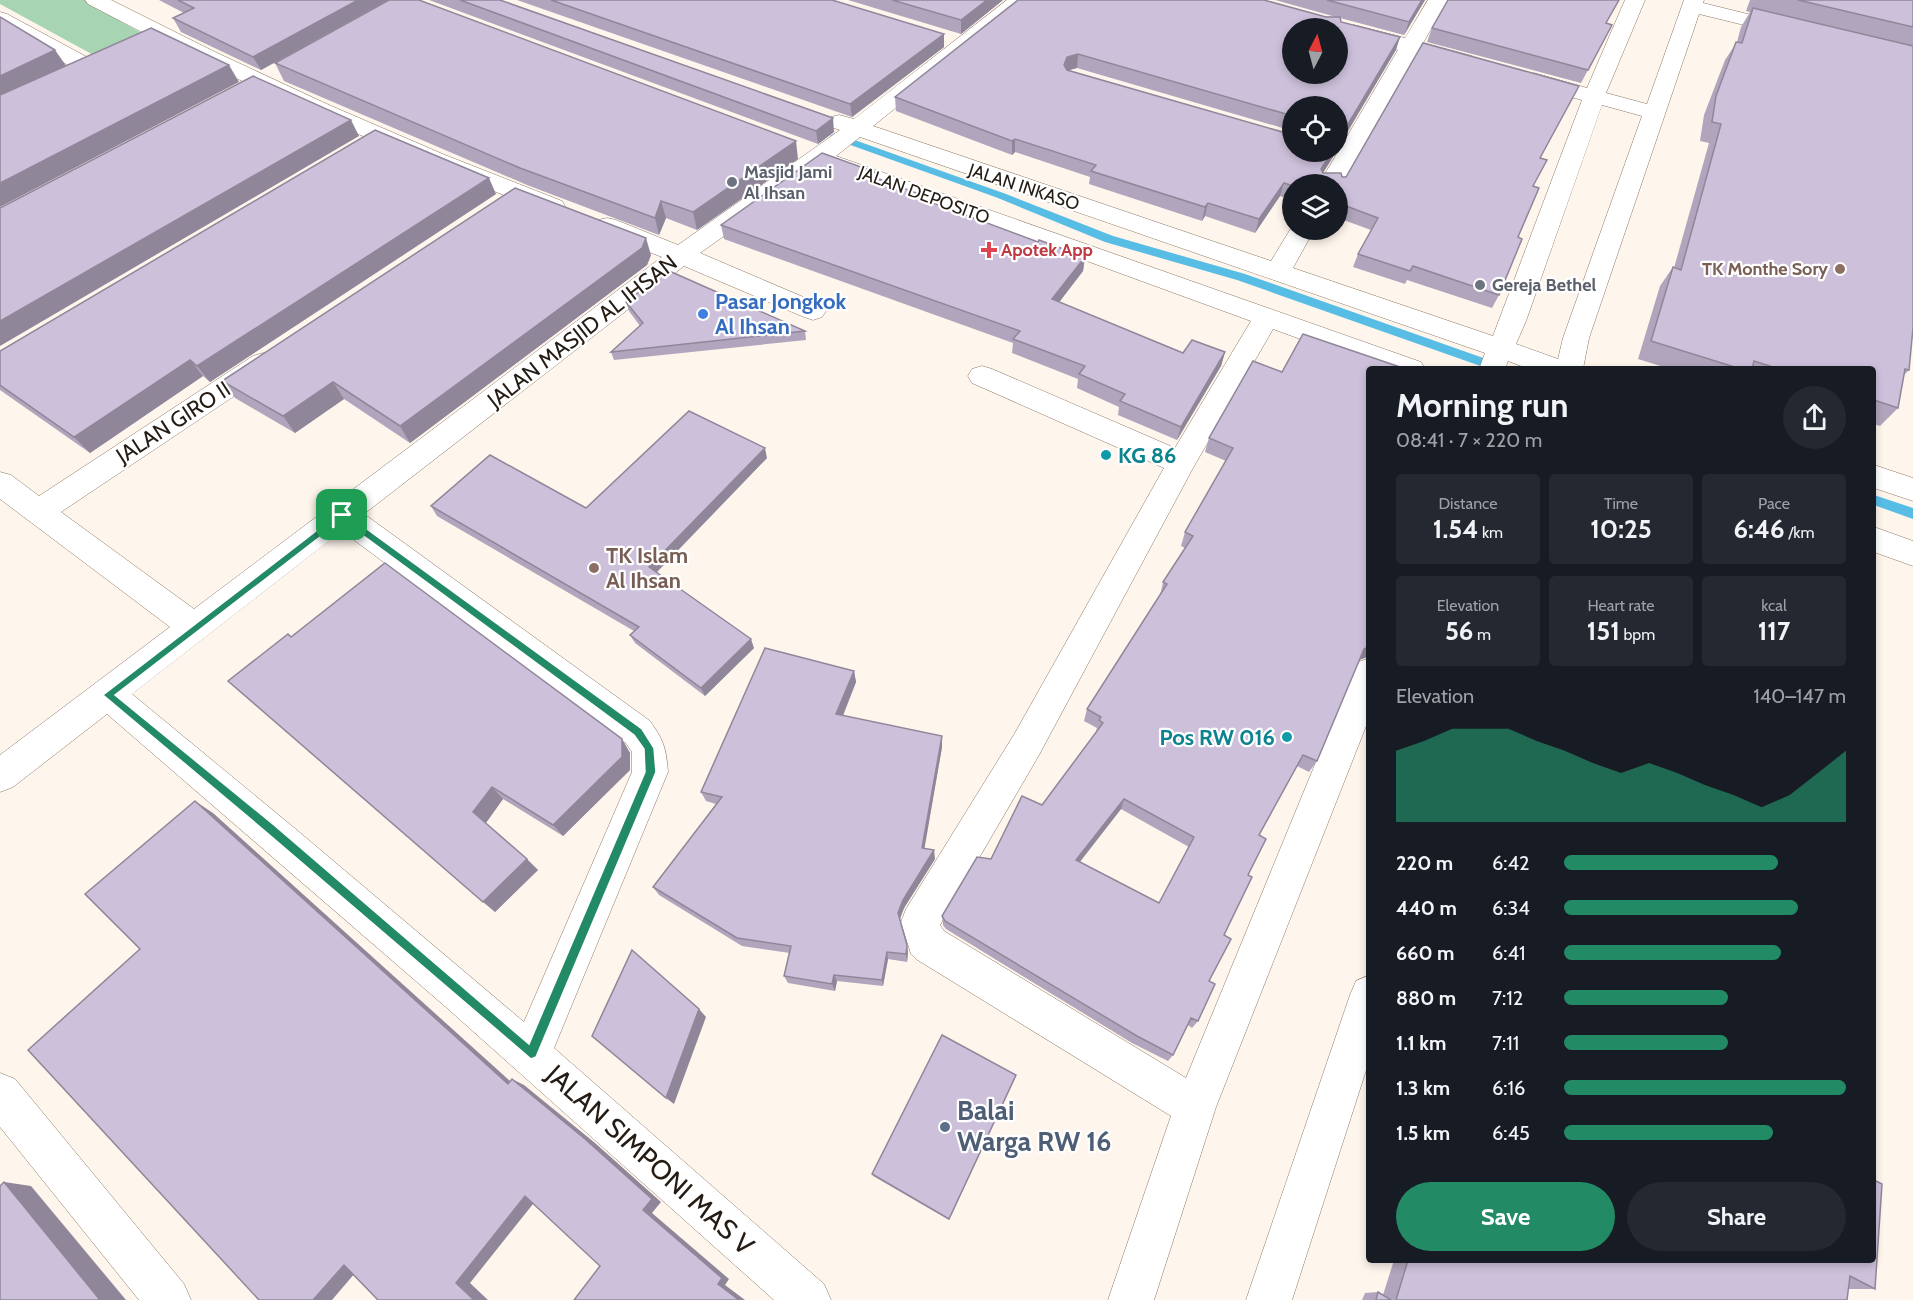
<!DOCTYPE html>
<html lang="en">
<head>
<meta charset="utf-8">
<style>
	body { margin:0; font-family:Cabin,sans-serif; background:#242831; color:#f1f3f6; height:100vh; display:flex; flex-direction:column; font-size:22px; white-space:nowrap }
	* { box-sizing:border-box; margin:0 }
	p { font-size:20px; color:#9ea1a6 }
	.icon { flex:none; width:33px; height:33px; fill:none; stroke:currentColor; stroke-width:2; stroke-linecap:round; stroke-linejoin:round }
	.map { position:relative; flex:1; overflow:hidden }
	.panel { position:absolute; left:1366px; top:366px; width:510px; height:897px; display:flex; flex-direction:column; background:#171b24; border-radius:6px; box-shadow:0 3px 9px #0003 }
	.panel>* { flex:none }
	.needle { width:39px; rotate:6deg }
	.buttons { position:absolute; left:1282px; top:18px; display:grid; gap:12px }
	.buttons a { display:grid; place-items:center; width:66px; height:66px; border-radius:50%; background:#171b24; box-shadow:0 3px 9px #0003; font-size:30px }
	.pin { position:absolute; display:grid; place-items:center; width:51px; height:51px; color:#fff; margin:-26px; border-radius:12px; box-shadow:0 3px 9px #0006 }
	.round { display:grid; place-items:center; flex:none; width:63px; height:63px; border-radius:32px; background:#242831 }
	.headline { display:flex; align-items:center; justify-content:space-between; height:102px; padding:0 30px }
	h1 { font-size:33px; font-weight:700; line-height:45px }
	.stats { display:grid; grid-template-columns:repeat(3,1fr); gap:9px; height:102px; padding:6px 30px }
	.stats div { display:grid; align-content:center; border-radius:6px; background:#242831; text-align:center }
	.stats b { font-size:26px; font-weight:700 }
	.stats small { font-size:16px; font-weight:400 }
	.stats p { font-size:16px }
	.chart { height:168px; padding:12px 30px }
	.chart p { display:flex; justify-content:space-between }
	.chart svg { width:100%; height:108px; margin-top:6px; fill:#238a66; opacity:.7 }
	.action { display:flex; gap:12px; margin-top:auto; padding:12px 30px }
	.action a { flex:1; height:69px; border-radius:36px; background:#238a66; color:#fff; font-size:24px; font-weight:700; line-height:69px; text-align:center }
	.action a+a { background:#242831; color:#f1f3f6 }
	ul { padding:0 30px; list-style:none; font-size:20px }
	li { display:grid; grid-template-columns:96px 72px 1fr; align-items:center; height:45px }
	li i { height:15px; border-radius:8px; background:#238a66 }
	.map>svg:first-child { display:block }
	.green { fill:#a7d5b3 }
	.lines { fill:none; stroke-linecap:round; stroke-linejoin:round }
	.stream { fill:#58bde4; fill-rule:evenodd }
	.minor-casing { stroke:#8b7763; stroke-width:1 }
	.minor { fill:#fff; fill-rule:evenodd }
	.wall { fill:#b0a5bc; fill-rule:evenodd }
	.shaded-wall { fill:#908699 }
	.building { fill:#cdc0db; stroke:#908699; stroke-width:1.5; fill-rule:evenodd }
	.route { fill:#238a66; stroke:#fff; stroke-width:1.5; fill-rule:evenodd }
	.worship-dot { fill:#6b7280; stroke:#fff; stroke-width:2 }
	.health-dot { fill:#e0444e; stroke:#fff; stroke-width:2 }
	.education-dot { fill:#8d6e63; stroke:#fff; stroke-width:2 }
	.shop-dot { fill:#3f7fe0; stroke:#fff; stroke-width:2 }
	.culture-dot { fill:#0f9aa8; stroke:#fff; stroke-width:2 }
	.service-dot { fill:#5c6f8a; stroke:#fff; stroke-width:2 }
	.labels { text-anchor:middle; stroke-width:4.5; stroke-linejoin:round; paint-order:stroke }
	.far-worship-label { font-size:18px; font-weight:bold; fill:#5b616d; stroke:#fff; text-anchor:start }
	.far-street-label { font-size:18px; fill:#241c14; stroke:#fff }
	.far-health-label { font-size:18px; font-weight:bold; fill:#be3a42; stroke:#fff; text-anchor:start }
	.far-education-label { font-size:18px; font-weight:bold; fill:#785e54; stroke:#fff; text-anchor:end }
	.shop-label { font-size:22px; font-weight:bold; fill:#366cbe; stroke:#fff; text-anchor:start }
	.street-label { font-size:22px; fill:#241c14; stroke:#fff }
	.culture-label { font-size:22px; font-weight:bold; fill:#0d838f; stroke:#fff; text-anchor:start }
	.education-label { font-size:22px; font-weight:bold; fill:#785e54; stroke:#fff; text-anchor:start }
	.near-service-label { font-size:27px; font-weight:bold; fill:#4e5e75; stroke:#fff; text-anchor:start }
	.near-street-label { font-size:27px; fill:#241c14; stroke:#fff }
</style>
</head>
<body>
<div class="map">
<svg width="1913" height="1300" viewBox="0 0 1913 1300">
	<rect width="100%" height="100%" fill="#fef5ec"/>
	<!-- green -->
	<polygon class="green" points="0,0 84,0 145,35 97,57 0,4"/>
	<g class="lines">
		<!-- stream -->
		<g class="stream">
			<polygon points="835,133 1006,194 1113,236 1245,274 1506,366 1508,369 1489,369 1237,280 1105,242 998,198 831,138 830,136"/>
			<polygon points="1874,495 1913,508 1913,519 1874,505"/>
		</g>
		<!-- minor casing -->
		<g class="minor-casing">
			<g id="minor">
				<path d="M85 0H111L215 52 329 105 445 155 562 201 565 206 562 211 553 214 544 211C388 150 236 82 88 4Z"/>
				<path d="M1007 0H1030L873 126 1271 261 1293 225V230H1314L1293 268 1493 336 1582 100 1526 85 1523 80 1526 75 1534 73 1587 88 1625 0H1645L1606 93 1647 104 1684 0H1704L1703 3 1796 26 1799 30 1796 34 1789 36 1699 14 1589 338 1583 369H1529L1508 361 1505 369H1479L1485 353 860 137 836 156 1421 362 1425 369H1382L1273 329 1193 468 1039 755 940 925 944 931 1186 1078 1353 672 1358 662 1370 658V716L1216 1107 1154 1300H1108L1171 1116 916 959 911 954 901 922 906 909 1015 733 1164 468 972 383 968 376 972 369 982 366 992 369 1175 448 1251 321 824 165 700 253 822 305 826 311 822 317 813 320 804 317 684 266 364 514 650 721C664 741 666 748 668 772L554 1048 824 1284 831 1300H774L447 1008 107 714 13 787 0 792V755L170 627 0 499V472L11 475 39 496 253 356 263 353 273 356 277 363 273 370 61 512 194 609 662 257 598 232 595 226 598 220 607 218 616 220 678 245 840 130 831 127 828 122 831 117 839 115 854 119ZM1602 105 1642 116 1563 338 1558 359 1516 344 1526 321ZM342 531 626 743 632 752V772L524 1022 298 831 132 694Z"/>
				<polygon points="1428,0 1448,0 1423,43 1472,56 1475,61 1472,66 1464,67 1417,55 1339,189 1338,184 1319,184 1398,50 1347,35 1344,31 1347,27 1354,25 1405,38"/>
				<polygon points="0,12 7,14 98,63 101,68 98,73 90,74 82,73 0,26"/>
				<polygon points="1874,465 1913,478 1913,501 1874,488"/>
				<polygon points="1874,527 1913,541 1913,566 1874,552"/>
				<polygon points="1370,975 1370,1058 1292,1300 1246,1300 1350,995 1356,981"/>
				<polygon points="0,1073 15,1079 184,1284 191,1300 139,1300 0,1127"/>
			</g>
		</g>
		<!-- minor -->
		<use href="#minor" class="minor"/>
	</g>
	<!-- wall -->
	<g class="wall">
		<polygon points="159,0 388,0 261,70 181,32 173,18 184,13"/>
		<polygon points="429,0 500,0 834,132 818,144"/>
		<polygon points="517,0 832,0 944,47 852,117"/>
		<polygon points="848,0 1003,0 961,34"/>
		<polygon points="1018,0 1336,17 1275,0 1425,0 1404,35 1340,18 1341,22 1396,50 1293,106 1293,131 1077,68 1069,70 1323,173 1342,177 1540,158 1533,186 1499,295 1492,308 1407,280 1405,284 1353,267 1358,254 1371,230 1338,218 1338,184 1293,184 1293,201 1280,196 1255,233 1205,216 1202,221 1089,184 1090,177 1015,152 1012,155 896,111 895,97"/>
		<polygon points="1750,0 1913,0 1913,328 1909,370 1904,375 1898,408 1880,426 1874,424 1874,369 1670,369 1638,359 1660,286 1673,267 1674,268 1709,143 1700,141 1704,115 1725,60 1737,42 1741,27 1750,12 1746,11"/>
		<polygon points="1607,24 1612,25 1581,83 1427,42 1432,28"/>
		<polygon points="275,63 798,159 697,230 666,218 659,235 527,185 284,81"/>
		<polygon points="875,172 876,178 930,198 930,202 1038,242 1085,257 1083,271 1059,302 1183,353 1225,352 1221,366 1177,440 1118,415 1119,407 1077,388 1078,379 1012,353 1013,343 724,239 721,225"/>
		<polygon points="496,194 210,382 203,376 90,453 0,390 0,351"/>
		<polygon points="651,255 647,265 410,443 344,399 295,433 235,398 222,381"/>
		<polygon points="626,302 805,331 806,340 614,360 611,352 640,326 629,311"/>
		<path d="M1370 369V656L1359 660 1317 761 1309 772 1297 766 1259 835 1248 875 1224 935 1209 981 1198 1021 1192 1028 1188 1025 1173 1055 1168 1061 1132 1043 946 929 943 925 942 916 991 859 1042 805 1097 732H1096L1097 728 1084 721 1087 709 1160 596 1163 582 1185 548 1181 546 1185 532 1226 461 1205 452 1209 438 1282 372ZM1121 809 1189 847 1159 903 1080 862Z"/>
		<polygon points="767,458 657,572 754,648 705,696 635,643 630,635 634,631 437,516 431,506 586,508"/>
		<polygon points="291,637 622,739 630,753 630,770 563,836 503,799 486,823 538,870 495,912"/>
		<polygon points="854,671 856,682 843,716 942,736 942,747 924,848 935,859 904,908 900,919 908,952 907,962 888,959 883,986 837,981 835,991 788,983 784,976 790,953 742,946 659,895 653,887 716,804 706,801 701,792"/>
		<polygon points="1016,1075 949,1220 873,1176 872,1174"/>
		<polygon points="1394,1260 1874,1260 1875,1289 1848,1289 1847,1300 1362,1300 1365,1293 1378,1292 1383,1295"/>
	</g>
	<!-- shaded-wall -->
	<g class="shaded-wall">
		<polygon points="358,0 388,0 261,70 253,57"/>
		<polygon points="987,0 1003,0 961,34 961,20"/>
		<polygon points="1422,0 1425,0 1404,35 1409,22"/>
		<polygon points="944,34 944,47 852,117 850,104"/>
		<polygon points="1400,37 1396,50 1338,148 1338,141"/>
		<polygon points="55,50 67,67 0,99 0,76"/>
		<polygon points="1078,54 1077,68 1066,71 1064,65 1067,57"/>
		<polygon points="229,65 239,82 0,207 0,183"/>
		<polygon points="833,118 834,132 818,144 816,131"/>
		<polygon points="351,120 359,136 0,346 0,321"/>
		<polygon points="1015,139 1015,152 1012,155 1012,141"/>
		<polygon points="796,141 798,159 697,230 693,212"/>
		<polygon points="1332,152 1336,152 1317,183 1321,169"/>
		<polygon points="489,178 496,194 210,382 197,366"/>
		<polygon points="1284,183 1280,196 1255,233 1259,219"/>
		<polygon points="661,201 666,218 659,235 655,218"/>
		<polygon points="1208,203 1205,216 1202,221 1205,207"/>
		<polygon points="646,238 651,255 647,265 410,443 400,426"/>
		<polygon points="1085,257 1083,271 1051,313 1052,299"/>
		<polygon points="1225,352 1221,366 1177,440 1181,427"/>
		<polygon points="190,360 203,376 90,453 74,437"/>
		<polygon points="333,382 344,399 295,433 283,416"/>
		<polygon points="765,448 767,458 653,576 649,567"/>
		<polygon points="751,639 754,648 705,696 701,688"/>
		<polygon points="1370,646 1370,656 1356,661 1364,649"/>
		<polygon points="854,671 856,682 839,725 836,714"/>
		<polygon points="942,736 942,747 923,857 922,848"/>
		<polygon points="622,739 630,753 630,770 563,836 553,825"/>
		<polygon points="492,787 503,799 485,824 473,812"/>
		<polygon points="1124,799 1121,809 1074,869 1076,860"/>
		<polygon points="195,801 213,813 520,1090 508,1084"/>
		<polygon points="934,850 935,859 904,908 899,921 898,913 903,900"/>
		<polygon points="527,859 538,870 495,912 483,902"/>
		<polygon points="907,945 908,952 907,962 906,954"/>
		<polygon points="887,952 888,959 883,986 882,980"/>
		<polygon points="834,975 837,981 835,991 832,984"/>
		<polygon points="699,1009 706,1017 674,1104 666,1098"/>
		<polygon points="1016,1075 1015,1078 949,1220 949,1219"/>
		<polygon points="512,1079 524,1085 595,1143 661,1202 652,1213 729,1279 725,1285 745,1300 739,1300 718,1284"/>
		<polygon points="4,1182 31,1186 126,1300 100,1300"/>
		<polygon points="525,1196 537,1199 470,1283 488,1300 474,1300 456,1283"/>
		<polygon points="344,1265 361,1266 332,1300 313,1300"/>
	</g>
	<!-- building -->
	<g class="building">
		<polygon points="178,0 358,0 253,57 173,18 194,8"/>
		<polygon points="389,0 419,0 796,141 693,212 661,201 655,218 520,168 275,63"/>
		<polygon points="460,0 500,0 833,118 816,131"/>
		<polygon points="551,0 832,0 944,34 850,104"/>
		<polygon points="892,0 987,0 961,20"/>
		<path d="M1018 0H1264L1326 17H1340L1341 22 1400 37 1338 141V106H1293V116L1078 54 1067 57 1064 65 1067 70 1293 135V152H1332L1321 169 1323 173H1341L1342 177H1346L1423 43 1579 86 1540 158 1547 160 1533 186 1539 188 1518 237 1522 239 1499 295 1413 266 1410 271 1358 254 1378 218 1338 203V184H1293V186L1284 183 1259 219 1208 203 1205 207 1091 171 1096 165 1015 139 1012 141 895 97ZM1293 28H1338V74H1293Z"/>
		<polygon points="1327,0 1422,0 1409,22"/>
		<polygon points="1448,0 1619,0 1606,23 1612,25 1588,70 1432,28"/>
		<polygon points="1798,0 1913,0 1913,27"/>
		<polygon points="1753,8 1913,46 1913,328 1909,370 1905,369 1898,408 1874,400 1874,369 1779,369 1754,361 1752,369 1741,369 1651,341 1673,267 1681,270 1721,124 1712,122 1716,96 1736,42 1742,43"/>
		<polygon points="0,17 55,50 0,76"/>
		<polygon points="151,28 229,65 0,183 0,95"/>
		<polygon points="253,76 351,120 0,321 0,208"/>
		<polygon points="375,130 489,178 197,366 190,360 74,437 0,385 0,351"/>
		<polygon points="822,153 875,172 871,176 930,198 928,201 1038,242 1039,240 1085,257 1052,299 1183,353 1192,340 1225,352 1181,427 1120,401 1125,394 1079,374 1085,366 1013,339 1020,331 721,225"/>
		<polygon points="515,188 646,238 642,248 400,426 333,382 283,416 222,381"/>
		<polygon points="667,270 805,331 611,352 643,323 626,302"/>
		<path d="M1303 334 1406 369H1370V646L1364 649 1317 761 1303 755 1259 835 1266 839 1248 875 1252 877 1224 935 1231 939 1209 981 1215 984 1198 1021 1191 1018 1173 1055 1137 1036 945 921 942 916 977 857 991 859 1022 796 1042 805 1103 723 1099 720 1101 717 1087 709 1167 584 1163 582 1193 536 1185 532 1233 448 1209 438 1253 361 1282 372ZM1124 799 1194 837 1159 903 1076 860Z"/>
		<polygon points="689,411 765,448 649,567 751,639 701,688 630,635 639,627 431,506 490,455 586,508"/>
		<polygon points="385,563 622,739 622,757 553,825 492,787 473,812 527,859 483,902 228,681 288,634 291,637"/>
		<polygon points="765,648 854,671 836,714 942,736 922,848 934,850 903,900 898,913 907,945 906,954 887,952 882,980 834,975 832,984 784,976 791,946 737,938 653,887 722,797 701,792"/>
		<polygon points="195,801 508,1084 512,1079 585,1139 652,1199 643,1210 722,1278 718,1284 739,1300 574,1300 600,1266 525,1196 456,1283 474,1300 378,1300 344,1265 313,1300 259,1300 28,1050 140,949 85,894"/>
		<polygon points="632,950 699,1009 666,1098 592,1036"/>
		<polygon points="942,1035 1016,1075 949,1219 872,1174"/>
		<polygon points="1874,1180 1882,1184 1875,1289 1850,1276 1847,1300 1396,1300 1408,1260 1874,1260"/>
		<polygon points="4,1182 100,1300 0,1300 0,1186"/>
		<polygon points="1378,1292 1391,1300 1376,1300"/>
	</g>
	<!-- route -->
	<path class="route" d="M342 511 642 729 654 748 656 772 536 1057 531 1059 266 832 103 695ZM342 520 634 735 644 749 645 772 529 1044 274 825 115 695Z"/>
	<!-- markers -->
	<g class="worship-dot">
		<circle cx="732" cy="182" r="6"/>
		<circle cx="1480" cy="285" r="6"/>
	</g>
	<path class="health-dot" d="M986 241h6v6h6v6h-6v6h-6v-6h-6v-6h6z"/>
	<g class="education-dot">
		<circle cx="1840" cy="269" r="6"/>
		<circle cx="594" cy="568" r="6"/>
	</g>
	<circle class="shop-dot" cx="703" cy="314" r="6"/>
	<g class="culture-dot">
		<circle cx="1106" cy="455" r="6"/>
		<circle cx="1287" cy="737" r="6"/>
	</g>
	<circle class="service-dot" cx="945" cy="1127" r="6"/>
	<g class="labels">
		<!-- far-worship labels -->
		<g class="far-worship-label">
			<text x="744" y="178">Masjid Jami<tspan x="744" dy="21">Al Ihsan</tspan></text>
			<text x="1492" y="291">Gereja Bethel</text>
		</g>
		<!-- far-street labels -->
		<g class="far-street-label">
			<text transform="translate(1024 187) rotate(18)" y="6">JALAN INKASO</text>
			<text transform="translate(924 195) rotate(20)" y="6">JALAN DEPOSITO</text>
		</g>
		<!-- far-health labels -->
		<g class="far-health-label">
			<text x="1001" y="256">Apotek App</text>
		</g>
		<!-- far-education labels -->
		<g class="far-education-label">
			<text x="1828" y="275">TK Monthe Sory</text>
		</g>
		<!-- shop labels -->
		<g class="shop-label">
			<text x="715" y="309">Pasar Jongkok<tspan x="715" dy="25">Al Ihsan</tspan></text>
		</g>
		<!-- street labels -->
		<g class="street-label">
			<text transform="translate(582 331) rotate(-38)" y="8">JALAN MASJID AL IHSAN</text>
			<text transform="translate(173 422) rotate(-33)" y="8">JALAN GIRO II</text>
		</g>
		<!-- culture labels -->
		<g class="culture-label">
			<text x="1118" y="463">KG 86</text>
			<text x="1275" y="745" text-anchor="end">Pos RW 016</text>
		</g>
		<!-- education labels -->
		<g class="education-label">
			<text x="606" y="563">TK Islam<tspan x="606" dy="25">Al Ihsan</tspan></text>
		</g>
		<!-- near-service labels -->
		<g class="near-service-label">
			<text x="957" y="1120">Balai<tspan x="957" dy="31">Warga RW 16</tspan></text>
		</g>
		<!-- near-street labels -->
		<g class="near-street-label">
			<text transform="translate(650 1160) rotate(42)" y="9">JALAN SIMPONI MAS V</text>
		</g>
	</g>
</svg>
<div class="buttons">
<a><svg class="needle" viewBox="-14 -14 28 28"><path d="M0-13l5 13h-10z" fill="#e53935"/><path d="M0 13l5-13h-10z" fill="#9ea1a6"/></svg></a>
<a><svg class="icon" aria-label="locate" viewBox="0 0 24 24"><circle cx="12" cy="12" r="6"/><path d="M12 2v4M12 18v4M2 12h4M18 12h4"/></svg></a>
<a><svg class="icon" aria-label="layers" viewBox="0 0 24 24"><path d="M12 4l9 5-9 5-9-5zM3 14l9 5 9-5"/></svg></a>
</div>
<div class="pin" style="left:342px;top:515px;background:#1e9e55"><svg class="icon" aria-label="arrive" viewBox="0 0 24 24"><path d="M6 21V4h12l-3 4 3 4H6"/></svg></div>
<section class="panel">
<div class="headline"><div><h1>Morning run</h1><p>08:41 · 7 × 220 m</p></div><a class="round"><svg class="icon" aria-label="share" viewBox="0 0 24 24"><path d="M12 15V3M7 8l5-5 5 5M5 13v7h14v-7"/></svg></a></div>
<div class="stats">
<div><p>Distance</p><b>1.54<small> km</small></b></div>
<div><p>Time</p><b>10:25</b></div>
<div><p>Pace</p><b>6:46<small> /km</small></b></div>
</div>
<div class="stats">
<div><p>Elevation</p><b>56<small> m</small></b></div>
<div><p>Heart rate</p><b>151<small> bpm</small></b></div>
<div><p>kcal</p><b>117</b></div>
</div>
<div class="chart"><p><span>Elevation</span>140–147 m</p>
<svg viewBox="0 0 160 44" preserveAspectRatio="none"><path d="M0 44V15L10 11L20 6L30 6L40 6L50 11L60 15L70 20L80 24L90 20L100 24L110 29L120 33L130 38L140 33L150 24L160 15V44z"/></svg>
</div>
<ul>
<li><b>220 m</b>6:42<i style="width:76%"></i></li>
<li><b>440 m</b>6:34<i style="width:83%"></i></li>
<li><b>660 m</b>6:41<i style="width:77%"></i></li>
<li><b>880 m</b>7:12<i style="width:58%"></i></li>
<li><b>1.1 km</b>7:11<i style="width:58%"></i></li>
<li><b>1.3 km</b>6:16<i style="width:100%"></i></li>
<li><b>1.5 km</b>6:45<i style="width:74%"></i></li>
</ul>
<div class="action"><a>Save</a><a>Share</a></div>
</section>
</div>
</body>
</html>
